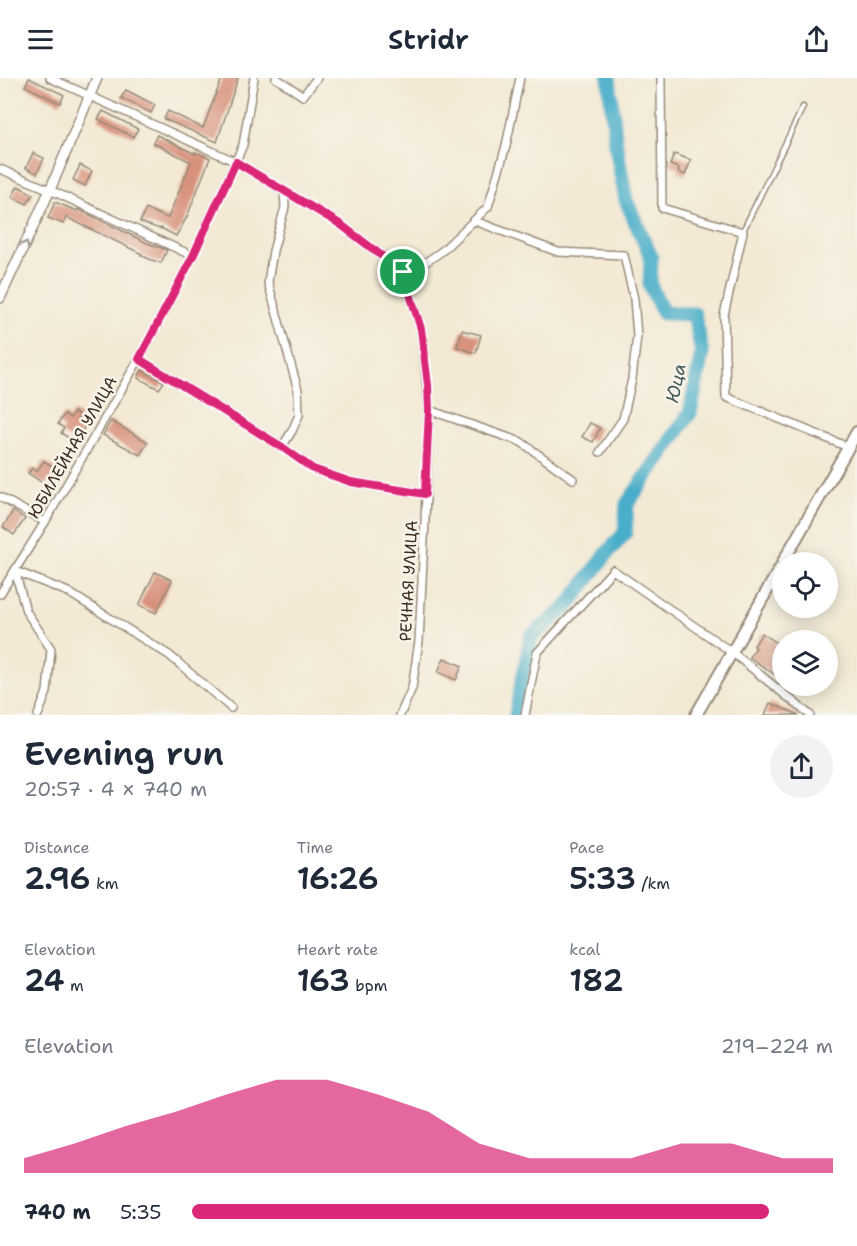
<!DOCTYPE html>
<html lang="en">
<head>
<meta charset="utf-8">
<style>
	body { margin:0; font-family:"Shantell Sans",sans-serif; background:#f2f2f3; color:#1f2937; height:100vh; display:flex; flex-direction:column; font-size:22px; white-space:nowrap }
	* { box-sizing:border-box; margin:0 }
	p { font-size:20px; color:#747a83 }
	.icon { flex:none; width:33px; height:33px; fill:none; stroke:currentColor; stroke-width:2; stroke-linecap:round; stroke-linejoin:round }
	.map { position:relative; height:637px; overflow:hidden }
	.sheet { display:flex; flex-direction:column; background:#fff; flex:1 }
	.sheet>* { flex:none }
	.controls { position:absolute; left:772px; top:474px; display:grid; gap:12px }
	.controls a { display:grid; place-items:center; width:66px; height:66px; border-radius:50%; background:#fff; box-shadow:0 3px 15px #0003; font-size:30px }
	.pin { position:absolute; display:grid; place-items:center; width:51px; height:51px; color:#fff; margin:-26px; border:3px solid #fff; border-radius:50%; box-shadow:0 2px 6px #0007 }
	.round { display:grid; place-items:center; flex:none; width:63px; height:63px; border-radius:32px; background:#f2f2f3 }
	.head { display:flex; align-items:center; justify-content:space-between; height:102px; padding:0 24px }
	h1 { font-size:33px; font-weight:600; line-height:45px }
	.metrics { display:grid; grid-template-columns:repeat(3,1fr); gap:9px; height:102px; padding:6px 24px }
	.metrics div { display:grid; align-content:center }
	.metrics b { font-size:30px; font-weight:600 }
	.metrics small { font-size:16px; font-weight:400 }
	.metrics p { font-size:16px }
	.chart { height:168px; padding:12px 24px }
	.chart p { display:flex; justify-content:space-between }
	.chart svg { width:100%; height:108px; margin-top:6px; fill:#db2777; opacity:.7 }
	ul { padding:0 24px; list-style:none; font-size:20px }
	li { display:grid; grid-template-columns:96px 72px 1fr; align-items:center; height:45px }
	li i { height:15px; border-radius:8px; background:#db2777 }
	header { display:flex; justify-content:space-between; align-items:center; height:78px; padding:0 24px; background:#fff; font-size:27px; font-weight:600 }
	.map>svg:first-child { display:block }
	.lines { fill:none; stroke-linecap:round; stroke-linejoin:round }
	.river { stroke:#4aaec9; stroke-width:15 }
	.building { fill:#d8927b }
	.service-casing { stroke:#978a79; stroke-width:7 }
	.minor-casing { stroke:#978a79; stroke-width:10 }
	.tertiary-casing { stroke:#978a79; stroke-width:12 }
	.secondary-casing { stroke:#978a79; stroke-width:14 }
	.service { stroke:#fff; stroke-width:4 }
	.minor { stroke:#fff; stroke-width:7 }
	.tertiary { stroke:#fff; stroke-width:9 }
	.secondary { stroke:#fff; stroke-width:10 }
	.oneway { stroke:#a79f9a }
	.route-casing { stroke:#fff; stroke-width:12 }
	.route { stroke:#db2777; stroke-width:8 }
	.labels { text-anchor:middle; stroke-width:5; stroke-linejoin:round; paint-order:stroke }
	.street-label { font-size:16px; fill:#3b2a1e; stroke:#f7f3e8 }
	.water-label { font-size:18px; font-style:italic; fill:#40585a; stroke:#f7f3e8 }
</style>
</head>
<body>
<header><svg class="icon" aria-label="menu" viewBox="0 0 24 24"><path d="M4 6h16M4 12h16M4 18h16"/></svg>Stridr<svg class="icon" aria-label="share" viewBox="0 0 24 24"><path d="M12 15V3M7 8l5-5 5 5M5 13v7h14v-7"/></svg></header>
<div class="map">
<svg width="857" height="637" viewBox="0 0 857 637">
	<rect width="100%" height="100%" fill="#f7f3e8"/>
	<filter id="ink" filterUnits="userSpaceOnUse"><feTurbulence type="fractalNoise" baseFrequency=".0167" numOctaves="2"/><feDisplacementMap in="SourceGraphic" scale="12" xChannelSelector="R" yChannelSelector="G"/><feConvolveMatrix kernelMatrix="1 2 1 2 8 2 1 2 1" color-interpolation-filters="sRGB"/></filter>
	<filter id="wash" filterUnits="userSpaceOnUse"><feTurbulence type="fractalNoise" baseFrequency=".008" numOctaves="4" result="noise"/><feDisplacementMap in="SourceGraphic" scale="24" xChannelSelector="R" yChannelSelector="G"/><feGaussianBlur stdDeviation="1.35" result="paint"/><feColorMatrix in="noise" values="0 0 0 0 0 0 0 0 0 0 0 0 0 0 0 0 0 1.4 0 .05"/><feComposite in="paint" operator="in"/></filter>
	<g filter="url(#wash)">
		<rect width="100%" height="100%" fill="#f3e9d4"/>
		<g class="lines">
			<!-- river -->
			<polyline class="river" points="516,637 531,559 567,529 608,474 625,455 627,426 690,335 702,275 694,236 663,235 650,207 651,179 626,122 616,68 609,0"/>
		</g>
		<g id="blocks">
			<!-- building -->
			<g class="building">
				<polygon points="29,0 64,17 60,25 25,8"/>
				<polygon points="222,0 238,0 217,64 164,41 168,33 203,50"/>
				<polygon points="126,12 155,27 151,35 121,20"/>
				<polygon points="103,33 138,51 133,59 98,41"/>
				<polygon points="157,57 195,76 195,74 210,80 187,139 176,158 161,150 160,151 140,144 146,131 168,140 191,84 153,65"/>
				<polygon points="33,75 44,80 37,95 26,90"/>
				<polygon points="674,76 691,82 685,97 678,94 679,90 670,87"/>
				<polygon points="80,87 92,93 85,108 73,102"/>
				<polygon points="18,108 33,116 27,126 12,119"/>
				<polygon points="55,124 77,133 78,131 147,165 167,172 161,185 149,181 141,177 142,176 66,139 64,146 48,140"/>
				<polygon points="462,252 481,257 476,275 457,269"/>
				<polygon points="142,292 164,304 159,311 138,300"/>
				<polygon points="74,334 81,338 78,342 86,347 75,364 61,355 64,350 58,346 64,336 70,340"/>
				<polygon points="111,343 148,364 140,377 103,357"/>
				<polygon points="590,345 600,350 593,364 582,359"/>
				<polygon points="44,383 57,391 46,407 28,395 32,390 37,393"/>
				<polygon points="13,433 25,441 14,457 3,449"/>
				<polygon points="155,494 172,502 156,535 139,527"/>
				<polygon points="762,555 783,569 783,602 749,579 756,570 754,568"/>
				<polygon points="444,580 462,588 456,602 438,594"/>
				<polygon points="770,625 799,637 765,637"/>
			</g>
		</g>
	</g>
	<g filter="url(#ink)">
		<use href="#blocks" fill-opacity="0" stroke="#978a79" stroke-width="1.5"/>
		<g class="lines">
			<!-- service casing -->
			<g class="service-casing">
				<polyline id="service" points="743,153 803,29"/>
			</g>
			<!-- minor casing -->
			<g class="minor-casing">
				<g id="minor">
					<polyline points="50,0 236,84 340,146 403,194"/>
					<polyline points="276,0 303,18 317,0"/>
					<polyline points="661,0 662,130 743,154 724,237 726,319 848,369"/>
					<polyline points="0,91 50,112 193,178"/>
					<polyline points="475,143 558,174 624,177 634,221 637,258 632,301 623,341 600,374"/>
					<polyline points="139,281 282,369 313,391 351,404 425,416"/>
					<polyline points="429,332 521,364 573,401"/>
					<polyline points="282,369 292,353 299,337 298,312 268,204 273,173 285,129 284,113"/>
					<polyline points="0,419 45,444"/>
					<polyline points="15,493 68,514 169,577 231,630"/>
					<polyline points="15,493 26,533 51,571 47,614 38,637"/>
					<polyline points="0,516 45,444 139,281 193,178 243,67 254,0"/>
					<polyline points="400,637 412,610 419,563 425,443 429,332 421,251 403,194 416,191 442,173 488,129 506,68 520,0"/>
					<polyline points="525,637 537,575 613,492 733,575 810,637"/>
				</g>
			</g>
			<!-- tertiary casing -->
			<g class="tertiary-casing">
				<polyline id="tertiary" points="0,220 50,112 97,0"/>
			</g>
			<!-- secondary casing -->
			<g class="secondary-casing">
				<g id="secondary">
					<polyline points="783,484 857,354"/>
					<polyline points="696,637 783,485"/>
				</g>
			</g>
			<!-- service -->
			<use href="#service" class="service"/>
			<!-- minor -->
			<use href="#minor" class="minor"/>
			<!-- tertiary -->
			<use href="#tertiary" class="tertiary"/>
			<!-- secondary -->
			<use href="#secondary" class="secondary"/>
		</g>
		<!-- one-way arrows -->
		<defs><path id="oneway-chevron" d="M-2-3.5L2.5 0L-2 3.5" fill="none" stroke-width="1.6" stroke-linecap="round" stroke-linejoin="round" transform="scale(1.5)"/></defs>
		<use class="oneway" href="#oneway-chevron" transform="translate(25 167) rotate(-65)"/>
	</g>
	<g class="lines" filter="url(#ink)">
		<!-- route casing -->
		<g class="route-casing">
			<polygon id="route" points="236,84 340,146 403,194 421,251 428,307 429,332 425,416 351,404 313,391 282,369 139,281 193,178"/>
		</g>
		<!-- route -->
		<use href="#route" class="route"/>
	</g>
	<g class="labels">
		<!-- street labels -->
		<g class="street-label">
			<text transform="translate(72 369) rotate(-60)" y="6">ЮБИЛЕЙНАЯ УЛИЦА</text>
			<text transform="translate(408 503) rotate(-87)" y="6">РЕЧНАЯ УЛИЦА</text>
		</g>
		<!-- water labels -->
		<g class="water-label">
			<text transform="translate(676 305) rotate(-78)" y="6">Юца</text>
		</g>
	</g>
</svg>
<div class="controls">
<a><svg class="icon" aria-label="locate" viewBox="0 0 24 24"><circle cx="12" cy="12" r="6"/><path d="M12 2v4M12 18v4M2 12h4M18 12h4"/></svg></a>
<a><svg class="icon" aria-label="layers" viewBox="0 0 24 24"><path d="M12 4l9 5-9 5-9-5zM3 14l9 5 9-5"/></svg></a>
</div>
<div class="pin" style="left:403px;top:194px;background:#1e9e55"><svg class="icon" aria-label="arrive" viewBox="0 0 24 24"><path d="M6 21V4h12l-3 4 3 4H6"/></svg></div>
</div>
<section class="sheet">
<div class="head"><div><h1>Evening run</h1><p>20:57 · 4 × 740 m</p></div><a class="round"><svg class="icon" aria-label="share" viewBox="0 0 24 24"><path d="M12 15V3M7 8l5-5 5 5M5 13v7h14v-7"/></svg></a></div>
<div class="metrics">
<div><p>Distance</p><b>2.96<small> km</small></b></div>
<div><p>Time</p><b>16:26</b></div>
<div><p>Pace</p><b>5:33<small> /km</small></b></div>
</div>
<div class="metrics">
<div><p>Elevation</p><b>24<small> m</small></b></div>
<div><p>Heart rate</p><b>163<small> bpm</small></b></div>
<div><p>kcal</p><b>182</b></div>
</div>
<div class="chart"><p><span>Elevation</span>219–224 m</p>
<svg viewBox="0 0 160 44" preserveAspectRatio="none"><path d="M0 44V38L10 32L20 25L30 19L40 12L50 6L60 6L70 12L80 19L90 32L100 38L110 38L120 38L130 32L140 32L150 38L160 38V44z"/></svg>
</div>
<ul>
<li><b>740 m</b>5:35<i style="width:90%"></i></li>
</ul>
</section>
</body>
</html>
